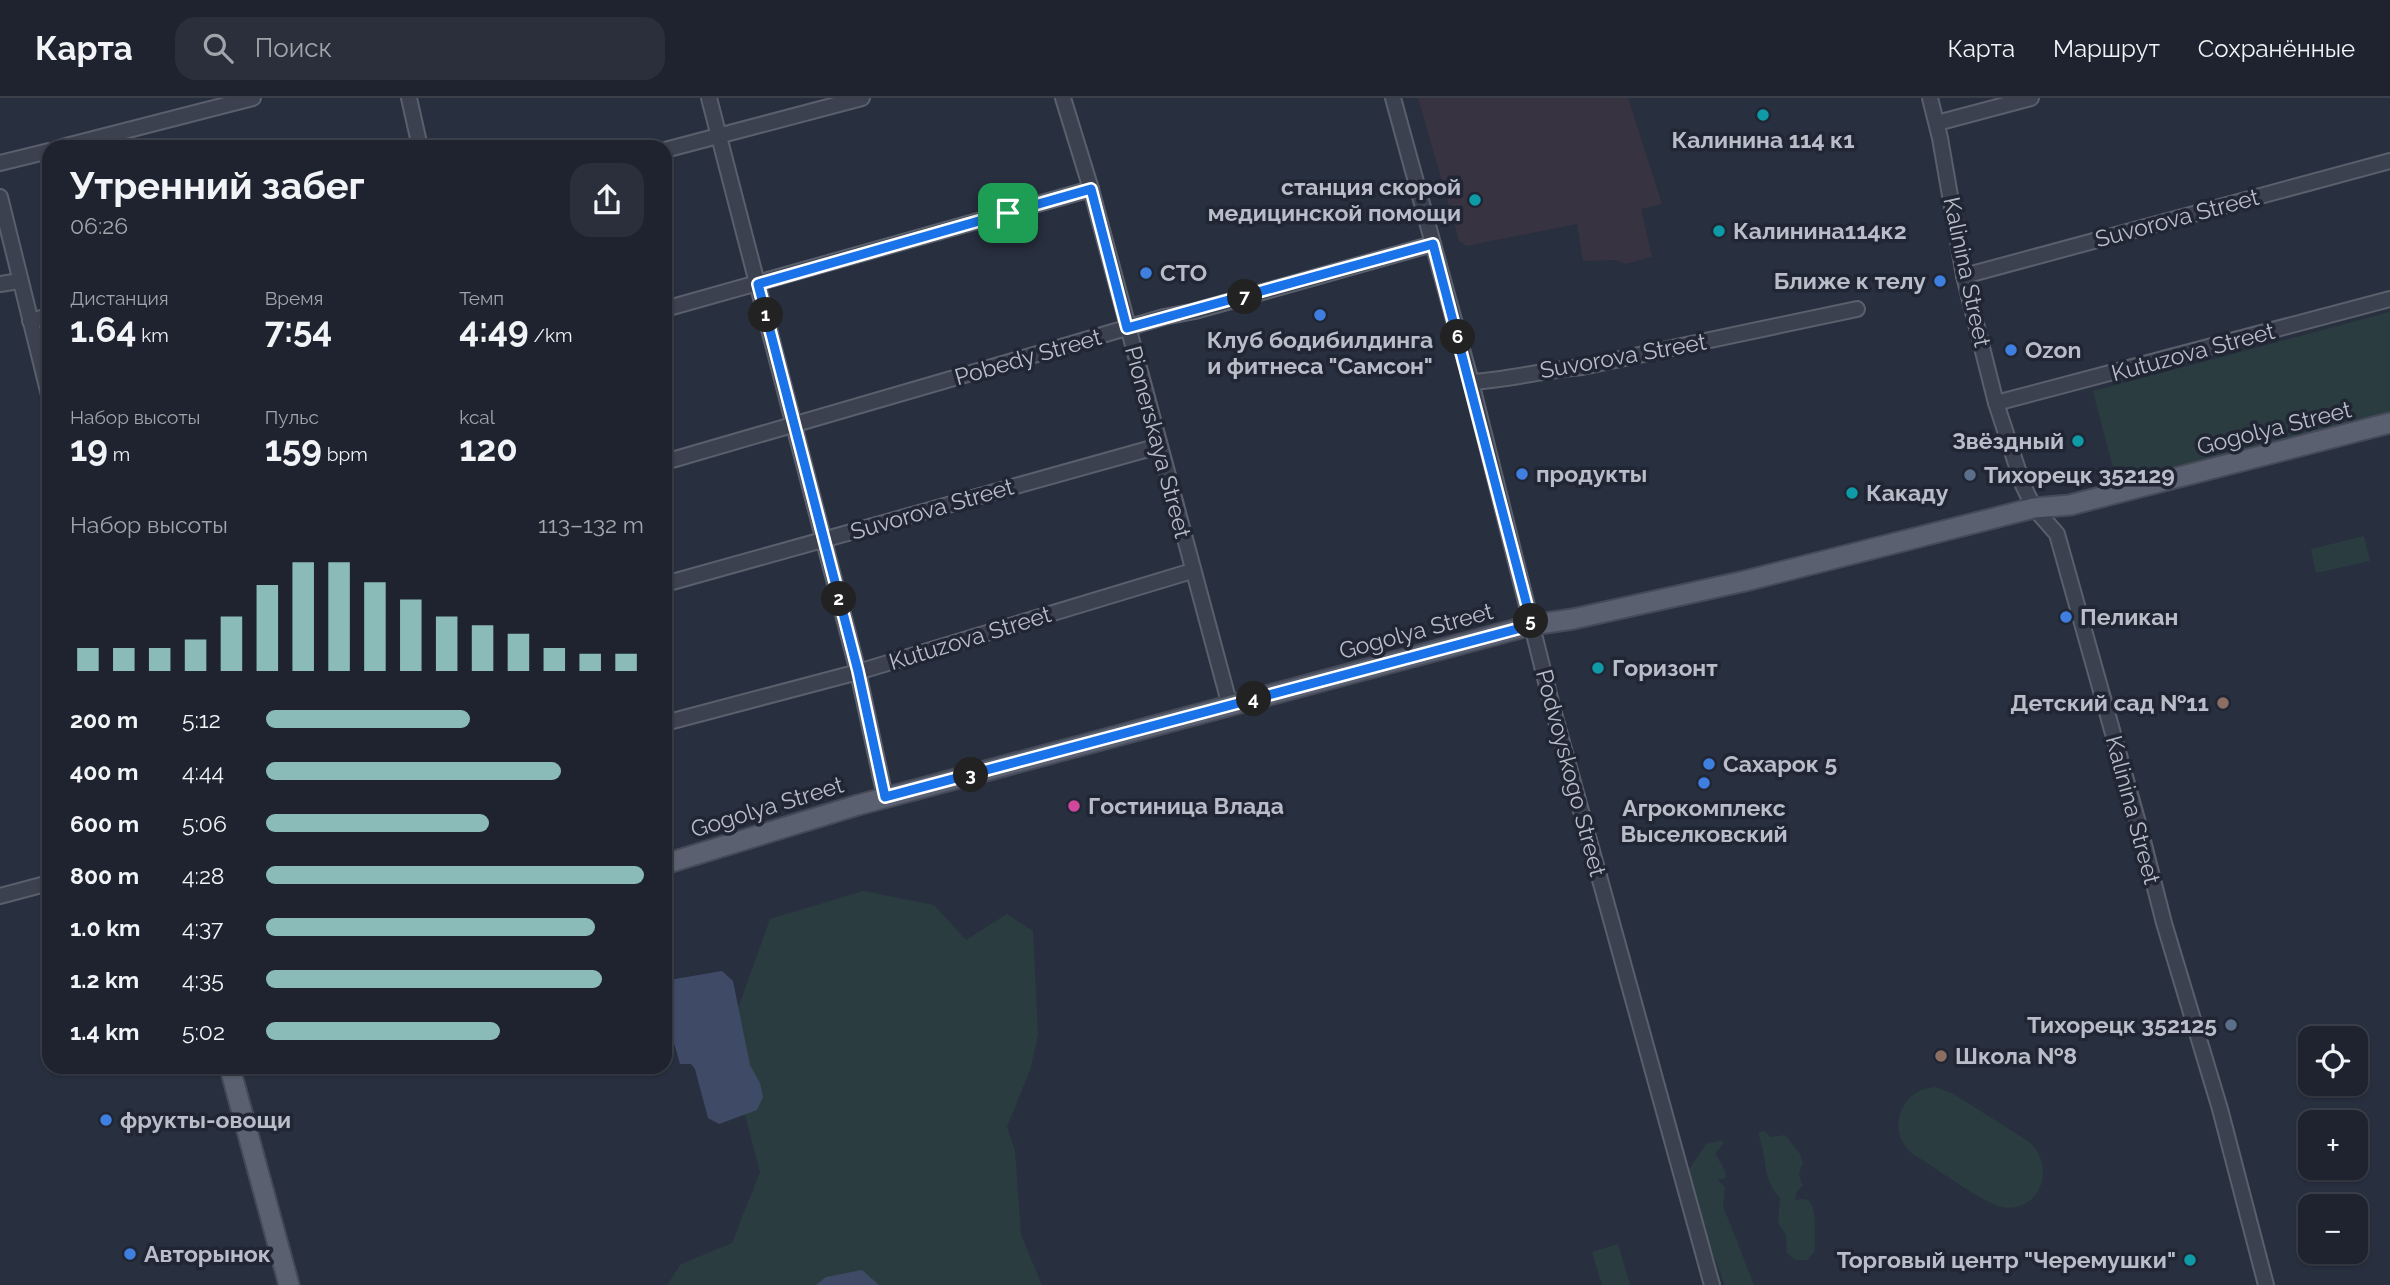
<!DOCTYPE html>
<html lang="ru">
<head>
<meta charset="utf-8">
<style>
	body { margin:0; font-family:Raleway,sans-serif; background:#2b2f3b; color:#f1f3f6; height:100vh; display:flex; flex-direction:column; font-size:26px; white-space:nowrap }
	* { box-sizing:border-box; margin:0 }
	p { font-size:23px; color:#a1a4aa }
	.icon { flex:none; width:38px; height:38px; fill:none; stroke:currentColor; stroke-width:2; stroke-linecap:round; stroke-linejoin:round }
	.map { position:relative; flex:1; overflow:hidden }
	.sheet { position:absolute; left:42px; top:42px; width:630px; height:934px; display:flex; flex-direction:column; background:#1e232f; border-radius:21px; box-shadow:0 2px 5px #0004,0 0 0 2px #3c404b }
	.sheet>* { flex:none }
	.controls { position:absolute; left:2298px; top:928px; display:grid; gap:14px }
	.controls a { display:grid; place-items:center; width:70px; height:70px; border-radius:14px; background:#1e232f; box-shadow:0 2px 5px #0004,0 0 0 2px #3c404b; font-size:35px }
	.pin { position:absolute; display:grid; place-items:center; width:60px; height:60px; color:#fff; margin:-30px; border-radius:14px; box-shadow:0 4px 10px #0006 }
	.km { position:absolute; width:35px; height:35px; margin:-18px; border-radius:50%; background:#222; color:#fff; font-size:19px; line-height:35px; text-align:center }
	.round { display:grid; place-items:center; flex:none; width:74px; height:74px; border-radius:21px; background:#2b2f3b }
	.headline { display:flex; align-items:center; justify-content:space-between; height:119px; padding:0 28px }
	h1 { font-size:38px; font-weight:700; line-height:52px }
	.stats { display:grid; grid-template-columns:repeat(3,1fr); gap:10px; height:119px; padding:7px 28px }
	.stats div { display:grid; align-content:center }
	.stats b { font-size:35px; font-weight:700 }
	.stats small { font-size:19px; font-weight:400 }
	.stats p { font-size:19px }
	.chart { height:196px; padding:14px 28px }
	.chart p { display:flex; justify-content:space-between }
	.chart svg { width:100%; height:126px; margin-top:7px; stroke:#8bbbb9; stroke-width:6 }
	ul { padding:0 28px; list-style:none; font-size:23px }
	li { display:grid; grid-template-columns:112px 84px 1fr; align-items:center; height:52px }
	li i { height:18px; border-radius:9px; background:#8bbbb9 }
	header { display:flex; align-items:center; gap:42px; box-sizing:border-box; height:98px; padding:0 35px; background:#1e232f; border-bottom:2px solid #3c404b }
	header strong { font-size:33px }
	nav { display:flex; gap:38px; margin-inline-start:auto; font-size:24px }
	.search { width:490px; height:63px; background:#2b2f3b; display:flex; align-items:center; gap:18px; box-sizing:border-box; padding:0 24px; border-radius:21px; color:#a1a4aa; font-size:26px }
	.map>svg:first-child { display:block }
	.medical { fill:#373340 }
	.green { fill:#2b3c41 }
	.water { fill:#3f4b66 }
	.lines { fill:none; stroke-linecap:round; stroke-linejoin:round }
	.minor-casing { stroke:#5a5f6c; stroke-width:18 }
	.major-casing { stroke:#454a58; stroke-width:23 }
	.minor { stroke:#3c414f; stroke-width:14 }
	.major { stroke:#5a606f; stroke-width:19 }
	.route-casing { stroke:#fff; stroke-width:14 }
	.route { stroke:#1a73e8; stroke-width:9 }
	.culture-dot { fill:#0f9aa8; stroke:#212634; stroke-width:2.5 }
	.shop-dot { fill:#3f7fe0; stroke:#212634; stroke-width:2.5 }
	.service-dot { fill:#5c6f8a; stroke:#212634; stroke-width:2.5 }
	.education-dot { fill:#8d6e63; stroke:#212634; stroke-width:2.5 }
	.hotel-dot { fill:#d1479c; stroke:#212634; stroke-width:2.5 }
	.labels { text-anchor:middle; stroke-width:7; stroke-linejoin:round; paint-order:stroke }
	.poi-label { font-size:23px; font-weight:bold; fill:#b8bdc9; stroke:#212634; text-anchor:start }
	.street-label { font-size:23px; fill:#b8bdc9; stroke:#212634 }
</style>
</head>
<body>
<header>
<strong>Карта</strong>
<div class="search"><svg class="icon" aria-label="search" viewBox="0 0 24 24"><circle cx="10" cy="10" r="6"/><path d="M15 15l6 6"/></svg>Поиск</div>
<nav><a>Карта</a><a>Маршрут</a><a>Сохранённые</a></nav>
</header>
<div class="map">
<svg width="2390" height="1187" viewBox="0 0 2390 1187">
	<rect width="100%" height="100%" fill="#282f3f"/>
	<!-- medical -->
	<polygon class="medical" points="1418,0 1628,0 1662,106 1641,111 1652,159 1625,166 1616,162 1583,163 1577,126 1466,148 1459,143"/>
	<!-- green -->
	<g class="green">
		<polygon points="2390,214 2390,318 2117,385 2093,293"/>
		<polygon points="2364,438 2370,463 2316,475 2311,451"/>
		<polygon points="863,793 934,807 966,842 1007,816 1033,833 1038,937 1030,972 1007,1029 1015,1053 1021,1137 1042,1187 667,1187 681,1166 732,1145 760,1074 726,944 770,821"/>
		<path d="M1935 989 1952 995 2028 1043C2058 1067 2040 1116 2002 1109 1983 1105 1933 1068 1913 1056 1885 1034 1900 991 1935 989Z"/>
		<path d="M1764 1033 1771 1039 1785 1037 1800 1056 1803 1066C1798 1074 1798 1079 1803 1087L1796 1095 1795 1102C1799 1102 1803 1100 1807 1102 1818 1105 1814 1141 1815 1153L1807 1162H1795L1787 1155 1786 1137 1778 1125 1780 1100C1762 1082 1767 1056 1758 1035Z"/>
		<polygon points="1720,1043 1724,1044 1715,1056 1725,1072 1726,1080 1718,1082 1725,1090 1723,1108 1754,1187 1725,1187 1704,1132 1700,1111 1691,1091 1688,1073 1707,1045"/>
		<polygon points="1618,1146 1630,1187 1602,1187 1592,1154"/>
	</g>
	<!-- water -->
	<g class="water">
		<path d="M722 873 733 883 750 967 760 985 763 999 757 1012 719 1026 708 1020 695 971 691 966H680C674 941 658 907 669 882Z"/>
		<polygon points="862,1172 879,1187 816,1187 826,1179"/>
	</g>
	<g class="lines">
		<!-- minor casing -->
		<g class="minor-casing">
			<g id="minor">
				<polyline points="409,0 420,49"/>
				<polyline points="709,0 858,574 885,699"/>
				<polyline points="1063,0 1091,91 1230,608"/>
				<polyline points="1393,0 1471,284 1552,608 1712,1187"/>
				<polyline points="1930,0 1940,40 1964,178 1996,305 2023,387 2034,410 2057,436 2142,739 2164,825 2220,1011 2266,1187"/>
				<polyline points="1937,25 2031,0"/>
				<polyline points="62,49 253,0"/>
				<polyline points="665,52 862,0"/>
				<polyline points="0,65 49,53"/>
				<polyline points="0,99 49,297"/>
				<polyline points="1964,178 2390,63"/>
				<polyline points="0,186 19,183"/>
				<polyline points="665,211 1091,91"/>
				<polyline points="30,223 49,218"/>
				<path d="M1471 284C1508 282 1544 272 1582 269L1857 211"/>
				<polyline points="1996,305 2390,201"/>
				<polyline points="665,364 1164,219 1195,213 1433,146"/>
				<polyline points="665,486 1159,348"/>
				<polyline points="665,625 858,574 1192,473"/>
				<polyline points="0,798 49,785"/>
			</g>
		</g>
		<!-- major casing -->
		<g class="major-casing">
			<g id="major">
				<polyline points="665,766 858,707 1532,527 1573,521 1745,483 2034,410 2070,407 2390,325"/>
				<polyline points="230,970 289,1187"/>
			</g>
		</g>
		<!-- minor -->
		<use href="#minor" class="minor"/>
		<!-- major -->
		<use href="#major" class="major"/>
	</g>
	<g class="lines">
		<!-- route casing -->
		<g class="route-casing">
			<polygon id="route" points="1091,91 1127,230 1433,146 1532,527 885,699 858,573 758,186"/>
		</g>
		<!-- route -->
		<use href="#route" class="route"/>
	</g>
	<!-- markers -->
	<g class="culture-dot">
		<circle cx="1763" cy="17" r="7"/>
		<circle cx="1475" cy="102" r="7"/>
		<circle cx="1719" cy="133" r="7"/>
		<circle cx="2078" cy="343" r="7"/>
		<circle cx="1852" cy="395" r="7"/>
		<circle cx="1598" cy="570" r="7"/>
		<circle cx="2190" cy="1162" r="7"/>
	</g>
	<g class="shop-dot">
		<circle cx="1146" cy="175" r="7"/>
		<circle cx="1940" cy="183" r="7"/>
		<circle cx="1320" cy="217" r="7"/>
		<circle cx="2011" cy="252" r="7"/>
		<circle cx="1522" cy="376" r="7"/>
		<circle cx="2066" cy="519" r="7"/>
		<circle cx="1709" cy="666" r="7"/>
		<circle cx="1704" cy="685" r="7"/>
		<circle cx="106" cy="1022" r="7"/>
		<circle cx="130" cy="1156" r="7"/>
	</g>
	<g class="service-dot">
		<circle cx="1970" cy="377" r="7"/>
		<circle cx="2231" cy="927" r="7"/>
	</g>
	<g class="education-dot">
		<circle cx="2223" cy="605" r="7"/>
		<circle cx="1941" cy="958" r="7"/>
	</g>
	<circle class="hotel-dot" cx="1074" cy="708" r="7"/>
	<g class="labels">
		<!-- poi labels -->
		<g class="poi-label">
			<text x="1763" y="50" text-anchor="middle">Калинина 114 к1</text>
			<text x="1461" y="97" text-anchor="end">станция скорой<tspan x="1461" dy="26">медицинской помощи</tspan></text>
			<text x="1733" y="141">Калинина114к2</text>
			<text x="1160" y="183">СТО</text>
			<text x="1926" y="191" text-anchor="end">Ближе к телу</text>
			<text x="1320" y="250" text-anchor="middle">Клуб бодибилдинга<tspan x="1320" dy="26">и фитнеса "Самсон"</tspan></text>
			<text x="2025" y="260">Ozon</text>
			<text x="2064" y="351" text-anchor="end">Звёздный</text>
			<text x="1536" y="384">продукты</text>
			<text x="1984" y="385">Тихорецк 352129</text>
			<text x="1866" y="403">Какаду</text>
			<text x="2080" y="527">Пеликан</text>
			<text x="1612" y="578">Горизонт</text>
			<text x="2209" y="613" text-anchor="end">Детский сад №11</text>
			<text x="1723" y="674">Сахарок 5</text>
			<text x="1088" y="716">Гостиница Влада</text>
			<text x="1704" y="718" text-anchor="middle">Агрокомплекс<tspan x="1704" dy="26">Выселковский</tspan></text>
			<text x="2217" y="935" text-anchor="end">Тихорецк 352125</text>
			<text x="1955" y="966">Школа №8</text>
			<text x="120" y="1030">фрукты-овощи</text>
			<text x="144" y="1164">Авторынок</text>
			<text x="2176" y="1170" text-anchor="end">Торговый центр "Черемушки"</text>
		</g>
		<!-- street labels -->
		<g class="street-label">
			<text transform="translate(2177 120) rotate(-15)" y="8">Suvorova Street</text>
			<text transform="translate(1967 174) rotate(78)" y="8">Kalinina Street</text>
			<text transform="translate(2193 254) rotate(-15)" y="8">Kutuzova Street</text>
			<text transform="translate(1623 258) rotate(-10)" y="8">Suvorova Street</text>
			<text transform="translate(1028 259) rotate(-16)" y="8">Pobedy Street</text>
			<text transform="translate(2274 330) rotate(-14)" y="8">Gogolya Street</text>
			<text transform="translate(1158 344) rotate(75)" y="8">Pionerskaya Street</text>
			<text transform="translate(932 411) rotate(-16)" y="8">Suvorova Street</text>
			<text transform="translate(1416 533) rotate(-15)" y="8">Gogolya Street</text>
			<text transform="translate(970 540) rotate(-17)" y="8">Kutuzova Street</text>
			<text transform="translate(1571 675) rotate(75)" y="8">Podvoyskogo Street</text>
			<text transform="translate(767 709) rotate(-17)" y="8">Gogolya Street</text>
			<text transform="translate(2133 712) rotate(75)" y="8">Kalinina Street</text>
		</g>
	</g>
</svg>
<div class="controls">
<a><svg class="icon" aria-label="locate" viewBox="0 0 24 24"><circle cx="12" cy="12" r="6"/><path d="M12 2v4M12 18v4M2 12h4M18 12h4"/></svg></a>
<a>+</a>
<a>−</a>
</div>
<div class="pin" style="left:1008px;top:115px;background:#1e9e55"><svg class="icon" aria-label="arrive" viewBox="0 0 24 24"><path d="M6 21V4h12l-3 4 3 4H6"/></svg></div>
<b class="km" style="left:766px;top:217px">1</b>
<b class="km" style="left:839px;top:501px">2</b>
<b class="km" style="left:971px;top:677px">3</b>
<b class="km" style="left:1254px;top:601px">4</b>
<b class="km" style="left:1531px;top:523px">5</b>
<b class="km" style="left:1458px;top:239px">6</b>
<b class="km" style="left:1245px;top:199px">7</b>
<section class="sheet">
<div class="headline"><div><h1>Утренний забег</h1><p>06:26</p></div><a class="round"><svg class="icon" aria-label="share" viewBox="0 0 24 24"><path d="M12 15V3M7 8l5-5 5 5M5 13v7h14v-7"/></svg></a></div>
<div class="stats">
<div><p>Дистанция</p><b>1.64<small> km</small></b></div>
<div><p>Время</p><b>7:54</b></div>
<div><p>Темп</p><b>4:49<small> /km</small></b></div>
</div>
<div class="stats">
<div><p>Набор высоты</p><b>19<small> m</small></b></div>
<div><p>Пульс</p><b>159<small> bpm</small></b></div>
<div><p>kcal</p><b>120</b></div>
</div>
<div class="chart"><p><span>Набор высоты</span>113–132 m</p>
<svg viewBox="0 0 160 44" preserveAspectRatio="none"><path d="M5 44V36M15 44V36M25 44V36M35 44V33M45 44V25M55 44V14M65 44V6M75 44V6M85 44V13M95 44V19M105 44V25M115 44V28M125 44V31M135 44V36M145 44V38M155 44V38"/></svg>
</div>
<ul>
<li><b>200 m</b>5:12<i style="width:54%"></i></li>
<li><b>400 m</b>4:44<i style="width:78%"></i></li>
<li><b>600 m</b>5:06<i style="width:59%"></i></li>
<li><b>800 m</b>4:28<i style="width:100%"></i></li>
<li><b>1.0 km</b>4:37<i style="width:87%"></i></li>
<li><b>1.2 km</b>4:35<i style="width:89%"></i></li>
<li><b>1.4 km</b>5:02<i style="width:62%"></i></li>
</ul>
</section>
</div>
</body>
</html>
